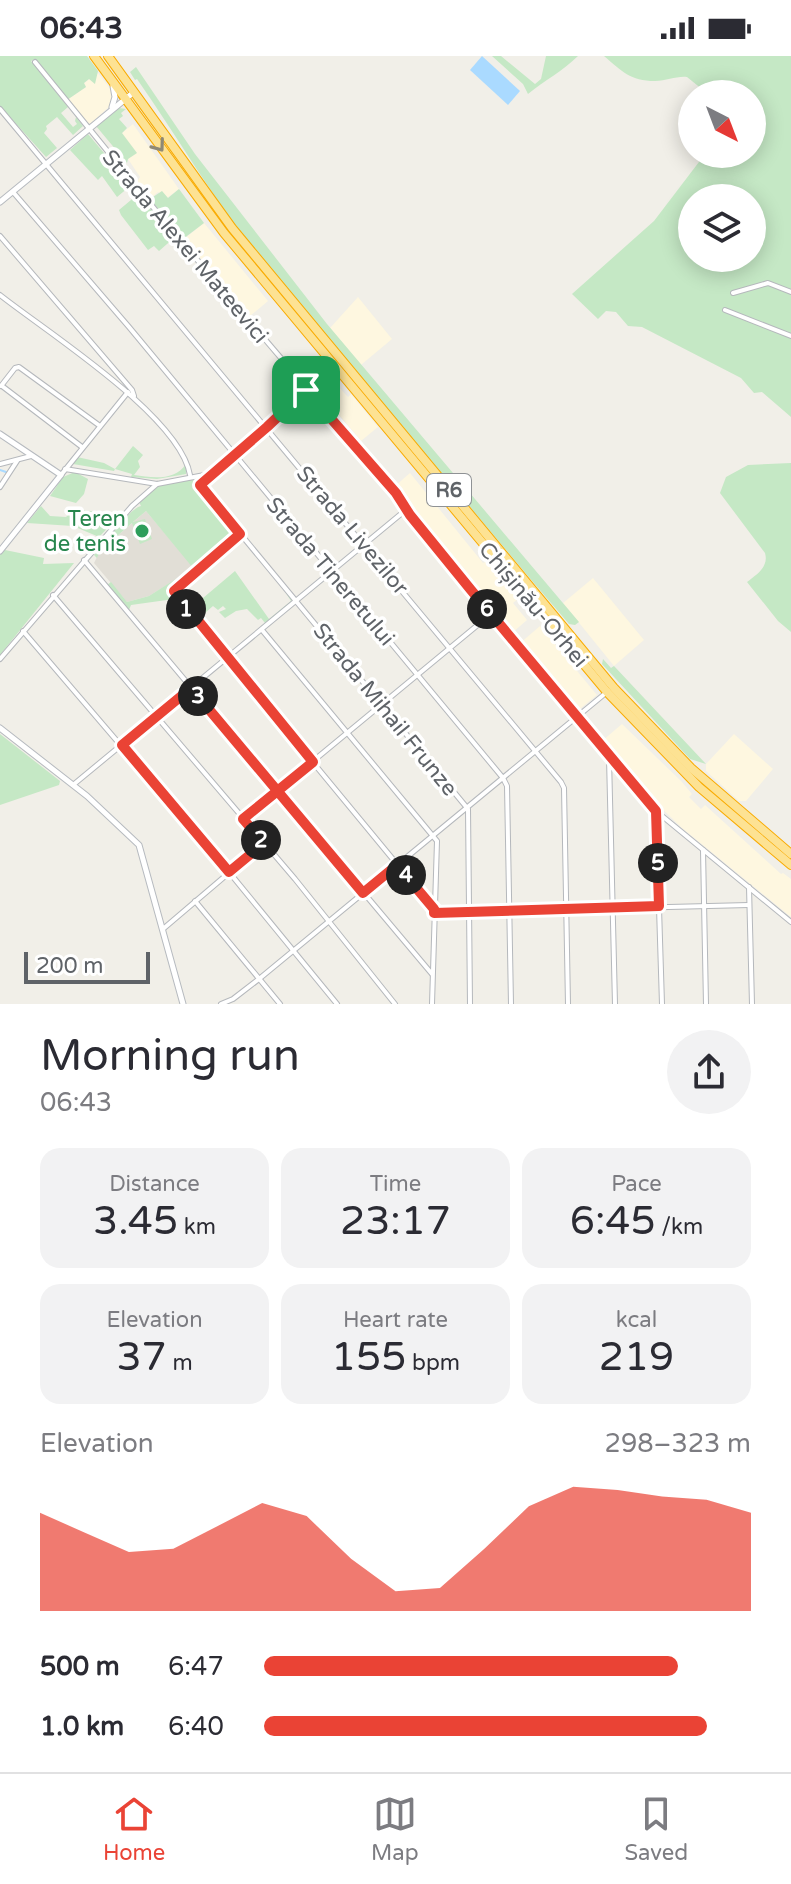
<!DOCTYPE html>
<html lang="en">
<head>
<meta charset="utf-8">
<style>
	body { margin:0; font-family:"Varela Round",sans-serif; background:#f2f2f3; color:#2b2b33; height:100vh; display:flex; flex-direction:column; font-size:30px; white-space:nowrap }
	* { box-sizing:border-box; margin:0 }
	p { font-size:26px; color:#7c7c81 }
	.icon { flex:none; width:44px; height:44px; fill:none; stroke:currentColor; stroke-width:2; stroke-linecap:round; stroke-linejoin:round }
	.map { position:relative; height:948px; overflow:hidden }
	.side { display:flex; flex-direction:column; background:#fff; flex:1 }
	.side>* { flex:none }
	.needle { width:52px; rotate:138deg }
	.controls { position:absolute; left:678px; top:24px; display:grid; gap:16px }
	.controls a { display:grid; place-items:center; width:88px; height:88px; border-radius:50%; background:#fff; box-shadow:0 4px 20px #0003; font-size:40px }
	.scale { position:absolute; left:24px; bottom:20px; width:126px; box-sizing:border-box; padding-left:8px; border:4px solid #5f6368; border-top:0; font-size:22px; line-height:28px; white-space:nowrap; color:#5f6368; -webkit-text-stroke:6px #fff; paint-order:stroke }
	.pin { position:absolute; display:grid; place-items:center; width:68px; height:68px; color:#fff; margin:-34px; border-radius:16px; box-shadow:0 4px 12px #0006 }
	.km { position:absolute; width:40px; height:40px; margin:-20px; border-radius:50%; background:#222; color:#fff; font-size:22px; line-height:40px; text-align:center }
	.round { display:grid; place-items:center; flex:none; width:84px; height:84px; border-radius:42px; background:#f2f2f3 }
	.summary { display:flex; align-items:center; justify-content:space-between; height:136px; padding:0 40px }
	h1 { font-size:44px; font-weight:600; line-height:60px }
	.figures { display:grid; grid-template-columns:repeat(3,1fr); gap:12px; height:136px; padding:8px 40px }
	.figures div { display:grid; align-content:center; border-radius:20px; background:#f2f2f3; text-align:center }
	.figures b { font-size:40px; font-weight:600 }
	.figures small { font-size:22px; font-weight:400 }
	.figures p { font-size:22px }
	.chart { height:224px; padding:16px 40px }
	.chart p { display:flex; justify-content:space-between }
	.chart svg { width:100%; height:144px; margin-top:8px; fill:#ea4335; opacity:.7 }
	ul { padding:0 40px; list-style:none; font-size:26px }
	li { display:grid; grid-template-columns:128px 96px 1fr; align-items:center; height:60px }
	li i { height:20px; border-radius:10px; background:#ea4335 }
	.status { display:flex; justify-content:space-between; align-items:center; height:56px; padding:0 40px; background:#fff; direction:ltr }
	.status svg { height:22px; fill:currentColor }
	.tab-bar { display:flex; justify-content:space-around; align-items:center; height:112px; border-top:2px solid #e1e1e2; background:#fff; font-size:22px; color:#7c7c81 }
	.tab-bar a { display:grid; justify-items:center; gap:4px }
	.tab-bar .selected { color:#ea4335 }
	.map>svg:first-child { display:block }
	.commercial { fill:#fef7e0 }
	.education { fill:#e1ded6 }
	.green { fill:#c5e8c5; fill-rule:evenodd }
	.water { fill:#aadaff }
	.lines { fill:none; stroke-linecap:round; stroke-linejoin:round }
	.stream { stroke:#aadaff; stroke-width:2 }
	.street-casing { stroke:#b5b8bc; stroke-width:6 }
	.secondary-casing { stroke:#b6babf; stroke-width:7 }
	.highway-casing { stroke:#f9ab00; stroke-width:10 }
	.street { stroke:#fff; stroke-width:4 }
	.secondary { stroke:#fff; stroke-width:5 }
	.highway { stroke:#fde293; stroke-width:8 }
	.oneway { stroke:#8e8975 }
	.route-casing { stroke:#fff; stroke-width:16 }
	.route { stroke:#ea4335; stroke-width:10 }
	.leisure-dot { fill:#2e9e5b; stroke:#fff; stroke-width:3 }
	.labels { text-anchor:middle; stroke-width:7; stroke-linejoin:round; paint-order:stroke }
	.shield { fill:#fff; stroke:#8f9295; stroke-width:2 }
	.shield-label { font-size:20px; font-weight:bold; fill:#5f6368 }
	.street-label { font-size:22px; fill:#5f6368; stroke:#fff }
	.leisure-label { font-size:22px; fill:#27864d; stroke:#fff; text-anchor:end }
</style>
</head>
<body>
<div class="status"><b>06:43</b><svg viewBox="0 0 49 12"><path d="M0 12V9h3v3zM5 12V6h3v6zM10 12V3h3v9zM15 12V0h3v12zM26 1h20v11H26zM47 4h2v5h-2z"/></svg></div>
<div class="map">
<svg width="791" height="948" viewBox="0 0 791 948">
	<rect width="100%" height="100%" fill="#f1efe8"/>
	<!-- commercial -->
	<g class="commercial">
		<polygon points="98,17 112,35 113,41 110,50 91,67 87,68 67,44 86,31 84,27"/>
		<polygon points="133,68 179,133 167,142 158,136 150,143 136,127 140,121 128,103 122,77"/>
		<polygon points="204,167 268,245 250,260 184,183"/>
		<polygon points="358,241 392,283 361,309 330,272"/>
		<polygon points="338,330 348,341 351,338 378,371 361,385 335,354 332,356 322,344"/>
		<polygon points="410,417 483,507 487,505 518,543 513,547 527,564 512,577 394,431"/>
		<polygon points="593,522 644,584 614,610 563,547"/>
		<polygon points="540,570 597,639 576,656 519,588"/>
		<polygon points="622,668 681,725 692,738 689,741 701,753 705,749 781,818 783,817 791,823 791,861 682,772 639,730 602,685"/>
		<polygon points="734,678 773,713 746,745 739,745 706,715 706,708"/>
	</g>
	<!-- education -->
	<polygon class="education" points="146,455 194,512 149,540 127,546 94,507 100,495"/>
	<!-- green -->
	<g class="green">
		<polygon points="0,0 87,0 98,15 95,28 89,23 84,27 86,31 67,44 35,3 31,5 68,51 61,57 73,71 77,68 75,65 76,61 83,70 73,79 57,61 46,70 47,73 44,77 57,92 46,101 0,50"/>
		<path d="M492 0H501L535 28 541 23 546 0H578C563 15 545 24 528 38L523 28Z"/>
		<path d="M604 0H791V361L762 336 754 337 741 322 642 271 628 270 616 256 606 255 598 263 572 238 654 165 702 102 709 98H752V38H708L687 21C676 20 667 25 655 25 630 25 622 15 604 0ZM692 142H752V202H692Z"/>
		<path d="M136 11 195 98 327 268 579 566 575 569 569 568 527 519 246 184C207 132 174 76 137 23L135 24 130 16Z"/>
		<polygon points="119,52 126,53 121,57 123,60 119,63 127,72 122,77 137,97 128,103 127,107 96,70"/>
		<polygon points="88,78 175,181 159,195 154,190 148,194 121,159 119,154 137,139 129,131 117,141 102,120 98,124 70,94"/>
		<polygon points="179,133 204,167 183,183 150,143 162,135 168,142"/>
		<path d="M133 390 143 399 138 405 140 411 134 419C153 422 175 425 186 408V418L157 423 131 421 132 418 115 413 114 415 73 408 77 401 104 407 115 413Z"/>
		<path d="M791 407V576L778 565 747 526C757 518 769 511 765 497L720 437 726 421 748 409Z"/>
		<polygon points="75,416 88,423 84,438 76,447 50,440 63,421"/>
		<path d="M210 419 197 430 237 478 172 531 169 538 174 543 131 549 129 554 107 529 111 526 127 546 149 540 193 512 146 455 133 466 145 463 152 483 140 488 132 467 100 495 97 502 94 499C105 487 130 452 141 450L139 446 158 430Z"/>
		<polygon points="41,450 50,460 66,461 75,453 112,458 113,455 123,456 99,481 73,470 27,467"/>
		<polygon points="5,494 44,502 43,508 74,507 0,599 0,498"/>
		<polygon points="235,515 269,563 291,545 282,531 292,543 291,546 263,570 261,570 265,567 261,562 258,564 247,553 236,555 225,562 219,556 226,553 223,550 218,554 213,550 198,563 190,553"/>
		<polygon points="603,603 611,612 614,610 706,708 690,703 602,608"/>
		<polygon points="0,678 60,725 59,729 0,749"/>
	</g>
	<!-- water -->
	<polygon class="water" points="482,0 520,35 508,49 470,14"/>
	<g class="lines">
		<!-- stream -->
		<polyline class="stream" points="0,414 6,416"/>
		<!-- street casing -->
		<g class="street-casing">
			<g id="street">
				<path d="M35 6 170 172 396 437C473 538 555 635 636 732L656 755 791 866"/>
				<polyline points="0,53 561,726 564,732 568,948"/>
				<polyline points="13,136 129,271 503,722 507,730 511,948"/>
				<polyline points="0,180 132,334 134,340"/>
				<polyline points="733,237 768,227 791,236"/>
				<path d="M0 239C48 277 180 360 190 419"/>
				<polyline points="725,254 791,280"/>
				<polyline points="1,330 15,312 19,311 100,370"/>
				<polyline points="2,330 82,391"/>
				<polyline points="0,408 31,400"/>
				<polyline points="65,413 157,428 215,417 306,334"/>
				<polyline points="215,417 200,429 468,753 470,948"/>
				<polyline points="61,419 128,336"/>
				<polyline points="0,431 17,405"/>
				<polyline points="240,478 177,531 174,538 434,853"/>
				<polyline points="84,504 432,918"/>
				<polyline points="53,539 295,823 395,948"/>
				<polyline points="262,574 437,785 432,948"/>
				<polyline points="23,575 229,816 337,948"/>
				<polyline points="0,603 132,450 157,428"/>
				<polyline points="609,702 615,948"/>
				<polyline points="73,729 407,453"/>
				<polyline points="656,755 662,948"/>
				<polyline points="243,763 491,558"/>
				<polyline points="703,794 706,948"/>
				<polyline points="749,831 752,948"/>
				<polyline points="195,845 280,948"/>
				<polyline points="434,857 749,849"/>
				<polyline points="163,873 264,787"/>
				<polyline points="221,948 233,943 259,923 607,636"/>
			</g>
		</g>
		<!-- secondary casing -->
		<g class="secondary-casing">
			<g id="secondary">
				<polyline points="112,51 115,41 113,30"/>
				<polyline points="0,146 134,36"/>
				<polyline points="0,378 61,419 0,495"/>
				<polyline points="0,672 87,740 139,789 183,948"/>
			</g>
		</g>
		<!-- highway casing -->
		<g class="highway-casing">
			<g id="highway">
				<polyline points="94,0 224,177 607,636 699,731 791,809"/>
				<polyline points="108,0 232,172 614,632 691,712 791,798"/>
			</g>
		</g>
		<!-- street -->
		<use href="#street" class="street"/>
		<!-- secondary -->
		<use href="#secondary" class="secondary"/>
		<!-- highway -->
		<use href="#highway" class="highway"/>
	</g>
	<!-- one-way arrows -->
	<defs><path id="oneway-chevron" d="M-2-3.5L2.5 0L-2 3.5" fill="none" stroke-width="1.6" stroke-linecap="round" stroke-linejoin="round" transform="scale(2)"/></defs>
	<use class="oneway" href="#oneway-chevron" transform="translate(159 90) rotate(54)"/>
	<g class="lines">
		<!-- route casing -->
		<g class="route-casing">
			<polyline id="route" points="306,334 267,371 200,429 240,478 174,535 313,706 243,763 264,787 229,816 122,689 191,632 363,837 397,809 434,853 434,857 659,850 656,755 471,534 410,459 396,437 306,334"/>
		</g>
		<!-- route -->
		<use href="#route" class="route"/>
	</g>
	<!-- markers -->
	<circle class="leisure-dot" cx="142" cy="475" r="8"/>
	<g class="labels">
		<!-- shield labels -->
		<rect class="shield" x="427" y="418" width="44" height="32" rx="6"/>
		<g class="shield-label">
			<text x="449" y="441">R6</text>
		</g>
		<!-- street labels -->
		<g class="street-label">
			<text transform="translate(186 190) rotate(50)" y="8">Strada Alexei Mateevici</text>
			<text transform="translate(353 474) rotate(50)" y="8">Strada Livezilor</text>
			<text transform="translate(331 515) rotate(50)" y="8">Strada Tineretului</text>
			<text transform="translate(534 548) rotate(50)" y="8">Chișinău-Orhei</text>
			<text transform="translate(386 653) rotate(51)" y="8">Strada Mihail Frunze</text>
		</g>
		<!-- leisure labels -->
		<g class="leisure-label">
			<text x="126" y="470">Teren<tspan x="126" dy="25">de tenis</tspan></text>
		</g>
	</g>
</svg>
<div class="controls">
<a><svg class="needle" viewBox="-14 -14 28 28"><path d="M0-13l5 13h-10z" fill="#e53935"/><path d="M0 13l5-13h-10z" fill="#7c7c81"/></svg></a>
<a><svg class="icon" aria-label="layers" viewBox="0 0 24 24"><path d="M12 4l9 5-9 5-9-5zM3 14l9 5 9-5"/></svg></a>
</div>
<div class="scale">200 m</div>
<div class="pin" style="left:306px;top:334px;background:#1e9e55"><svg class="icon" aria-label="arrive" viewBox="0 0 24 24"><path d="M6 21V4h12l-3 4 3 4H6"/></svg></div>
<b class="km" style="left:186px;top:553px">1</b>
<b class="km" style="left:261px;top:784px">2</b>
<b class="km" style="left:198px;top:640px">3</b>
<b class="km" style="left:406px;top:819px">4</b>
<b class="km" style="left:658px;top:807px">5</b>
<b class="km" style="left:487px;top:553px">6</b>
</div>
<section class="side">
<div class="summary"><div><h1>Morning run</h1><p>06:43</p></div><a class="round"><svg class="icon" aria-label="share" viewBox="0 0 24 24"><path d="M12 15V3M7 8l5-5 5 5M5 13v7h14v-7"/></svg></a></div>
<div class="figures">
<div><p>Distance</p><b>3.45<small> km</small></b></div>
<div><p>Time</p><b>23:17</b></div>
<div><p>Pace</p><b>6:45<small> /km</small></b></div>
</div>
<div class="figures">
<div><p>Elevation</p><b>37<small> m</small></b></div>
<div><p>Heart rate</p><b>155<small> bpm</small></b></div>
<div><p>kcal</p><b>219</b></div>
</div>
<div class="chart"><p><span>Elevation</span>298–323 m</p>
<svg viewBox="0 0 160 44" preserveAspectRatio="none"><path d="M0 44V14L10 20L20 26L30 25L40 18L50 11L60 15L70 28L80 38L90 37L100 25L110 12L120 6L130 7L140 9L150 10L160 14V44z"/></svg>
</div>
<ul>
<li><b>500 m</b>6:47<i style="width:85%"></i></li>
<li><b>1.0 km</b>6:40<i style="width:91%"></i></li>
</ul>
</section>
<nav class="tab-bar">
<a class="selected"><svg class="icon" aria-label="home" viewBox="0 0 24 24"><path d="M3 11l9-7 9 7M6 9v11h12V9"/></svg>Home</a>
<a><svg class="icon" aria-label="map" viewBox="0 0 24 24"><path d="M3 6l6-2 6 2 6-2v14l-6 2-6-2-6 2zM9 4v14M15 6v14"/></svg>Map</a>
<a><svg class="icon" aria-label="saved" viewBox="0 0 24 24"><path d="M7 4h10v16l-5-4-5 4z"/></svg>Saved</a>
</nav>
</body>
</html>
